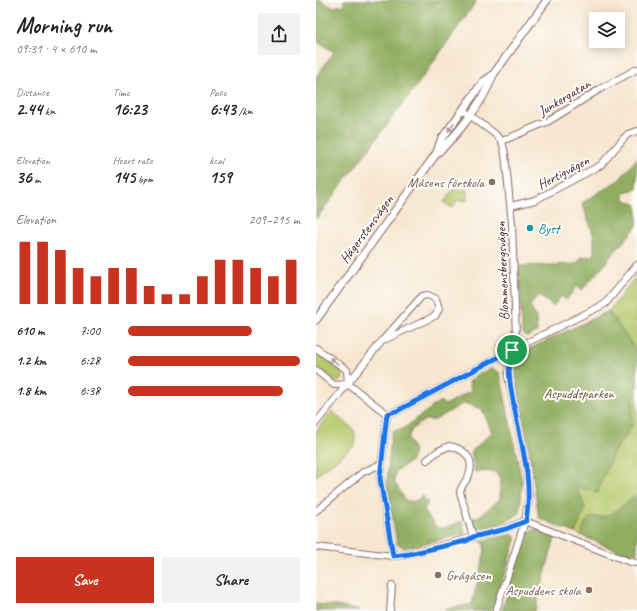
<!DOCTYPE html>
<html lang="en">
<head>
<meta charset="utf-8">
<style>
	body { margin:0; font-family:Caveat,sans-serif; background:#f2f2f2; color:#222; height:100vh; display:flex; flex-direction:column; font-size:15px; white-space:nowrap }
	* { box-sizing:border-box; margin:0 }
	p { font-size:13px; color:#767676 }
	.icon { flex:none; width:22px; height:22px; fill:none; stroke:currentColor; stroke-width:2; stroke-linecap:round; stroke-linejoin:round }
	.map { position:relative; flex:1; overflow:hidden }
	.details { display:flex; flex-direction:column; background:#fff; width:316px }
	.details>* { flex:none }
	.controls { position:absolute; left:273px; top:12px; display:grid; gap:8px }
	.controls a { display:grid; place-items:center; width:36px; height:36px; border-radius:0px; background:#fff; box-shadow:0 2px 10px #0003; font-size:20px }
	.pin { position:absolute; display:grid; place-items:center; width:34px; height:34px; color:#fff; margin:-17px; border:2px solid #fff; border-radius:50%; box-shadow:0 1px 4px #0007 }
	.round { display:grid; place-items:center; flex:none; width:42px; height:42px; border-radius:0px; background:#f2f2f2 }
	.headline { display:flex; align-items:center; justify-content:space-between; height:68px; padding:0 16px }
	h1 { font-size:22px; font-weight:600; line-height:30px }
	.metrics { display:grid; grid-template-columns:repeat(3,1fr); gap:6px; height:68px; padding:4px 16px }
	.metrics div { display:grid; align-content:center }
	.metrics b { font-size:17px; font-weight:600 }
	.metrics small { font-size:11px; font-weight:400 }
	.metrics p { font-size:11px }
	.chart { height:112px; padding:8px 16px }
	.chart p { display:flex; justify-content:space-between }
	.chart svg { width:100%; height:72px; margin-top:4px; stroke:#c8321e; stroke-width:6 }
	.button { display:flex; gap:8px; margin-top:auto; padding:8px 16px }
	.button a { flex:1; height:46px; border-radius:0px; background:#c8321e; color:#fff; font-size:16px; font-weight:600; line-height:46px; text-align:center }
	.button a+a { background:#f2f2f2; color:#222 }
	ul { padding:0 16px; list-style:none; font-size:13px }
	li { display:grid; grid-template-columns:64px 48px 1fr; align-items:center; height:30px }
	li i { height:10px; border-radius:5px; background:#c8321e }
	main { display:flex; flex:1; min-height:0 }
	.map>svg:first-child { display:block }
	.green { fill:#b6c96c; stroke:#80744c }
	.forest { fill:#90ad60; stroke:#6d6646 }
	.lines { fill:none; stroke-linecap:round; stroke-linejoin:round }
	.minor-casing { stroke:#876565; stroke-width:8 }
	.tertiary-casing { stroke:#876565; stroke-width:9 }
	.minor { stroke:#fff; stroke-width:6 }
	.tertiary { stroke:#fff; stroke-width:7 }
	.oneway { fill:#ae9aa0 }
	.route-casing { stroke:#fff; stroke-width:8 }
	.route { stroke:#1a73e8; stroke-width:5 }
	.education-dot { fill:#8d6e63; stroke:#fdfcf7; stroke-width:1.5 }
	.culture-dot { fill:#0f9aa8; stroke:#fdfcf7; stroke-width:1.5 }
	.labels { text-anchor:middle; stroke-width:4; stroke-linejoin:round; paint-order:stroke }
	.street-label { font-size:14px; fill:#4a1f2b; stroke:#fdfcf7 }
	.education-label { font-size:14px; fill:#785e54; stroke:#fdfcf7; text-anchor:end }
	.culture-label { font-size:14px; fill:#0d838f; stroke:#fdfcf7; text-anchor:start }
	.park-label { font-size:14px; fill:#6a523e; stroke:#fdfcf7 }
</style>
</head>
<body>
<main>
<section class="details">
<div class="headline"><div><h1>Morning run</h1><p>09:31 · 4 × 610 m</p></div><a class="round"><svg class="icon" aria-label="share" viewBox="0 0 24 24"><path d="M12 15V3M7 8l5-5 5 5M5 13v7h14v-7"/></svg></a></div>
<div class="metrics">
<div><p>Distance</p><b>2.44<small> km</small></b></div>
<div><p>Time</p><b>16:23</b></div>
<div><p>Pace</p><b>6:43<small> /km</small></b></div>
</div>
<div class="metrics">
<div><p>Elevation</p><b>36<small> m</small></b></div>
<div><p>Heart rate</p><b>145<small> bpm</small></b></div>
<div><p>kcal</p><b>159</b></div>
</div>
<div class="chart"><p><span>Elevation</span>209–215 m</p>
<svg viewBox="0 0 160 44" preserveAspectRatio="none"><path d="M5 44V6M15 44V6M25 44V11M35 44V22M45 44V27M55 44V22M65 44V22M75 44V33M85 44V38M95 44V38M105 44V27M115 44V17M125 44V17M135 44V22M145 44V27M155 44V17"/></svg>
</div>
<ul>
<li><b>610 m</b>7:00<i style="width:72%"></i></li>
<li><b>1.2 km</b>6:28<i style="width:100%"></i></li>
<li><b>1.8 km</b>6:38<i style="width:90%"></i></li>
</ul>
<div class="button"><a>Save</a><a>Share</a></div>
</section>
<div class="map">
<svg width="321" height="611" viewBox="0 0 321 611">
	<rect width="100%" height="100%" fill="#fdfcf7"/>
	<filter id="ink" filterUnits="userSpaceOnUse"><feTurbulence type="fractalNoise" baseFrequency=".025" numOctaves="2"/><feDisplacementMap in="SourceGraphic" scale="8" xChannelSelector="R" yChannelSelector="G"/><feConvolveMatrix kernelMatrix="1 2 1 2 8 2 1 2 1" color-interpolation-filters="sRGB"/></filter>
	<filter id="wash" filterUnits="userSpaceOnUse"><feTurbulence type="fractalNoise" baseFrequency=".012" numOctaves="4" result="noise"/><feDisplacementMap in="SourceGraphic" scale="16" xChannelSelector="R" yChannelSelector="G"/><feGaussianBlur stdDeviation="0.9" result="paint"/><feColorMatrix in="noise" values="0 0 0 0 0 0 0 0 0 0 0 0 0 0 0 0 0 1.4 0 .05"/><feComposite in="paint" operator="in"/></filter>
	<g filter="url(#wash)">
		<rect width="100%" height="100%" fill="#f7e7d1"/>
		<!-- green -->
		<g class="green">
			<polygon points="137,190 151,190 151,201 142,200 136,208 128,202"/>
			<polygon points="321,275 321,553 310,554 223,518 213,449 199,373 200,362 205,353 293,311"/>
			<polygon points="0,352 26,372 27,376 24,381 21,382 0,366"/>
			<polygon points="16,411 38,430 40,444 0,476 0,431"/>
		</g>
		<!-- forest -->
		<g class="forest">
			<polygon points="0,0 4,0 16,7 28,5 28,0 161,0 107,77 0,219 0,77 18,52 0,41"/>
			<polygon points="321,158 321,189 308,192 308,199 321,205 321,226 266,290 261,286 250,300 245,296 237,306 222,295 214,306 220,317 221,332 213,336 209,336 206,332 203,266 260,264 266,257 278,256 278,236 266,203 304,179"/>
			<polygon points="293,311 321,352 321,391 317,397 316,426 297,454 281,493 261,488 269,509 259,533 223,518 213,449 199,373 200,362 205,353"/>
			<path d="M177 368 184 373 206 482 204 513C193 521 172 532 158 526L156 519 165 515 184 499 185 478 177 471 159 472 155 452 176 432 166 409 148 403 119 420H109L96 429 92 438 98 451 95 461 80 471 78 481 90 501H99L106 496 112 502 108 511 121 528H130L146 521 149 534 89 548 81 544 71 485 74 443 76 431 87 429 124 401 129 405 155 391 153 382 161 375Z"/>
			<path d="M321 494V553L310 554 265 535C274 506 278 523 295 514 305 509 312 501 321 494Z"/>
			<polygon points="219,529 239,537 219,611 186,611 210,533"/>
			<polygon points="197,534 201,537 176,611 129,611 129,609 156,604 169,550 168,545 164,541"/>
			<polygon points="0,604 21,606 44,611 0,611"/>
		</g>
	</g>
	<g filter="url(#ink)">
		<g class="lines">
			<!-- minor casing -->
			<g class="minor-casing">
				<g id="minor">
					<polyline points="147,110 179,134 186,141 189,154 196,224 200,336 194,359 192,376 210,465 213,497 209,521 180,611"/>
					<polyline points="186,141 233,121 284,89 321,69"/>
					<polyline points="195,206 219,200 285,165 308,138 312,134 321,131"/>
					<polyline points="0,348 31,370 32,384 18,385 0,370"/>
					<polyline points="32,384 71,414"/>
					<polyline points="71,414 83,410 196,350 289,304 321,265"/>
					<polyline points="71,414 64,478 77,556"/>
					<polyline points="0,423 66,341 119,316 123,309 120,299 112,295 106,296 66,341"/>
					<path d="M111 460 122 451 133 446C146 448 158 457 154 472 152 480 145 485 144 492L157 537"/>
					<polyline points="0,511 47,472 65,464"/>
					<polyline points="0,547 77,556 93,554 189,529 209,521 314,562 321,563"/>
					<polyline points="74,611 76,586"/>
				</g>
			</g>
			<!-- tertiary casing -->
			<g class="tertiary-casing">
				<g id="tertiary">
					<polyline points="121,152 125,140 167,82 177,75"/>
					<path d="M0 320 120 154C141 136 168 101 177 75L231 0"/>
				</g>
			</g>
			<!-- minor -->
			<use href="#minor" class="minor"/>
			<!-- tertiary -->
			<use href="#tertiary" class="tertiary"/>
		</g>
		<!-- one-way arrows -->
		<defs><path id="oneway-solid" d="M-6-.8H1V-3.2L6.5 0L1 3.2V.8H-6Z"/></defs>
		<g class="oneway">
			<use href="#oneway-solid" transform="translate(135 127) rotate(126)"/>
			<use href="#oneway-solid" transform="translate(18 361) rotate(-143)"/>
		</g>
	</g>
	<g class="lines" filter="url(#ink)">
		<!-- route casing -->
		<g class="route-casing">
			<path id="route" d="M196 350C190 371 195 389 199 411 206 447 217 483 210 521L190 529 157 537 150 541 93 554 77 556 64 478 71 414 83 410Z"/>
		</g>
		<!-- route -->
		<use href="#route" class="route"/>
	</g>
	<!-- markers -->
	<g class="education-dot">
		<circle cx="176" cy="182" r="4"/>
		<circle cx="122" cy="575" r="4"/>
		<circle cx="273" cy="590" r="4"/>
	</g>
	<circle class="culture-dot" cx="214" cy="228" r="4"/>
	<g class="labels">
		<!-- street labels -->
		<g class="street-label">
			<text transform="translate(248 97) rotate(-31)" y="5">Junkergatan</text>
			<text transform="translate(247 172) rotate(-28)" y="5">Hertigvägen</text>
			<text transform="translate(50 229) rotate(-54)" y="5">Hägerstensvägen</text>
			<text transform="translate(186 271) rotate(-92)" y="5">Blommensbergsvägen</text>
		</g>
		<!-- education labels -->
		<g class="education-label">
			<text x="168" y="187">Måsens förskola</text>
			<text x="130" y="580" text-anchor="start">Grågåsen</text>
			<text x="265" y="595">Aspuddens skola</text>
		</g>
		<!-- culture labels -->
		<g class="culture-label">
			<text x="222" y="233">Byst</text>
		</g>
		<!-- park labels -->
		<g class="park-label">
			<text x="263" y="398">Aspuddsparken</text>
		</g>
	</g>
</svg>
<div class="controls">
<a><svg class="icon" aria-label="layers" viewBox="0 0 24 24"><path d="M12 4l9 5-9 5-9-5zM3 14l9 5 9-5"/></svg></a>
</div>
<div class="pin" style="left:196px;top:350px;background:#1e9e55"><svg class="icon" aria-label="arrive" viewBox="0 0 24 24"><path d="M6 21V4h12l-3 4 3 4H6"/></svg></div>
</div>
</main>
</body>
</html>
